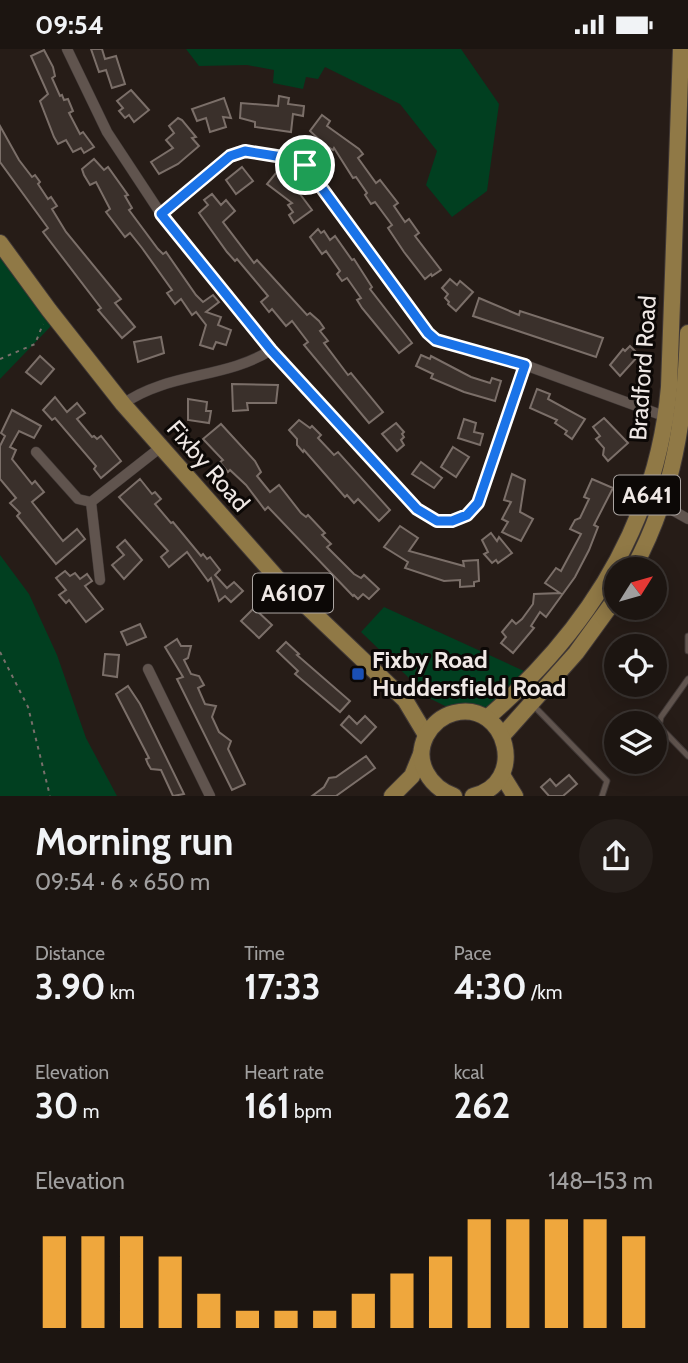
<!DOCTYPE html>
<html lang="en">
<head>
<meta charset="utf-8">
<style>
	body { margin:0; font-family:Cabin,sans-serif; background:#251e1a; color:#f1f3f6; height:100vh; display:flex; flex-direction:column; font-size:26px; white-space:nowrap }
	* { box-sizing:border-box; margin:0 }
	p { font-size:23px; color:#a09f9f }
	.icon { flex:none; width:38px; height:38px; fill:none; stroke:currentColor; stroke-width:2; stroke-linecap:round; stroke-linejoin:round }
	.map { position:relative; height:747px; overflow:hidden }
	.side { display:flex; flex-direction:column; background:#1c1511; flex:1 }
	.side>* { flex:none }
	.needle { width:46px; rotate:53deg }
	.controls { position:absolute; left:604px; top:508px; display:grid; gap:14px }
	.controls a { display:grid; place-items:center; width:63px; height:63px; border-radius:50%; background:#1c1511; box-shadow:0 4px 18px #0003,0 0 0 2px #3a3431; font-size:35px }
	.pin { position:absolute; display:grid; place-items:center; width:60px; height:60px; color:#fff; margin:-30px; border:4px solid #fff; border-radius:50%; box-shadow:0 2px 7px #0007 }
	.round { display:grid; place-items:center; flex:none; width:74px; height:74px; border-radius:37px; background:#251e1a }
	.head { display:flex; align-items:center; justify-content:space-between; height:119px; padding:0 35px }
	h1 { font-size:38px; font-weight:700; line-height:52px }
	.figures { display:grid; grid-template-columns:repeat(3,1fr); gap:10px; height:119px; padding:7px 35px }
	.figures div { display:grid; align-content:center }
	.figures b { font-size:35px; font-weight:700 }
	.figures small { font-size:19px; font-weight:400 }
	.figures p { font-size:19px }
	.chart { height:196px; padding:14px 35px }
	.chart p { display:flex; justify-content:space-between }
	.chart svg { width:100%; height:126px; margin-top:7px; stroke:#efa73d; stroke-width:6 }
	.status { display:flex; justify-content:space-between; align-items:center; height:49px; padding:0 35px; background:#1c1511; direction:ltr }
	.status svg { height:19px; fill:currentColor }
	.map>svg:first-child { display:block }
	.green { fill:#013f20 }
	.building { fill:#3a302b; stroke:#7b6f69; stroke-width:2 }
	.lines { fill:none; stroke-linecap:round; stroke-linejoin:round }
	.lane-casing { stroke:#403836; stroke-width:7 }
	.street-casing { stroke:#403836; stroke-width:11 }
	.primary-casing { stroke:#403836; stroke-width:18 }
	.path { stroke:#786f6b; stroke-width:2; stroke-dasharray:3.5 5; stroke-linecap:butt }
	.lane { stroke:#60544e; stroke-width:5 }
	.street { stroke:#60544e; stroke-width:10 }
	.primary { stroke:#907946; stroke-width:16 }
	.route-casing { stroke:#fff; stroke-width:14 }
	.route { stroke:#1a73e8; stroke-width:9 }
	.transit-dot { fill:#1a4fb4; stroke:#0c0806; stroke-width:2.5 }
	.labels { text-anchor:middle; stroke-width:6; stroke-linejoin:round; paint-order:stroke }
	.shield { fill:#0c0806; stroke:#aba5a2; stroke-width:2 }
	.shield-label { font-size:23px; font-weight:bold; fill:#efe8e5 }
	.street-label { font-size:24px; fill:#efe8e5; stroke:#0c0806 }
	.poi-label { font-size:24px; font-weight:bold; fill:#efe8e5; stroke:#0c0806; text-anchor:start }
</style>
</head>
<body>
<div class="status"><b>09:54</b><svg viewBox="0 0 49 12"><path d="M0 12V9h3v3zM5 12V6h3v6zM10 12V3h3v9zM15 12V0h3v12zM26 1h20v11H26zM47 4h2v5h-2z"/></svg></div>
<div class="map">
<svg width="688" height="747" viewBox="0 0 688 747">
	<rect width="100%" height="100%" fill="#261c17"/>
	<!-- green -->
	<g class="green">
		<polygon points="186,0 461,0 499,55 487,142 452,168 426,136 437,102 400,55 325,18 318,30 306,28 303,40 273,34 274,21 247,16 199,17"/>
		<polygon points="0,205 51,277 0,330"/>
		<polygon points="0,506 29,545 57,606 86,689 117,747 0,747"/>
		<polygon points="384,558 524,622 486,660 449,659 431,650 361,583"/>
	</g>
	<!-- building -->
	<g class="building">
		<polygon points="91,0 102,0 105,10 116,7 125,35 112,39 106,21 99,23"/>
		<polygon points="44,1 53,18 55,27 52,29 60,47 62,46 64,51 68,50 73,62 69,64 80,85 83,83 94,98 84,104 81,99 73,103 66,91 58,95 54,88 40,52 48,45 31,7"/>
		<polygon points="131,41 149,61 134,73 129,66 125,69 119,62 123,59 117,52"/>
		<polygon points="279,47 289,49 288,55 304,57 303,67 293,65 291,83 255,78 255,73 240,69 241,54 278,57"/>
		<polygon points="224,49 231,69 223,68 226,78 210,83 206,69 197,72 192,60"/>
		<polygon points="322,66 330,72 327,77 359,100 363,105 358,109 376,134 380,131 398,154 394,157 405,173 409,170 419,184 415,187 441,221 432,227 431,225 425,230 404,203 388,179 392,176 375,153 371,155 365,146 367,144 356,128 353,129 334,99 333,101 325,96 310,82"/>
		<polygon points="178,69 182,71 196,88 192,89 199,97 178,115 159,125 151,113 173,99 166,91 174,84 169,77"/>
		<polygon points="0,77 19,111 32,128 35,126 40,133 38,135 48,150 51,148 57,157 52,160 66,183 121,250 115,254 135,278 122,289 98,261 101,259 43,183 48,179 0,113"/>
		<polygon points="94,110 104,121 108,118 128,146 125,147 132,159 129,161 158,200 163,205 166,203 196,246 203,253 213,246 219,253 206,263 221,268 218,276 231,281 226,296 216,293 213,300 200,296 206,276 196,263 192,266 181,250 175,255 167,244 172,241 142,199 130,184 125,188 106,163 110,160 96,133 90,136 84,126 82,120"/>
		<polygon points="242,118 253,132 236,145 226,131"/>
		<polygon points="276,124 290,131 292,129 301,136 297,141 312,161 294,174 289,166 293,163 288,156 292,154 267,135"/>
		<polygon points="212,145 221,156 226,151 235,162 223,173 254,214 257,211 307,266 310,264 319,272 324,279 320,282 328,292 324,294 348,326 351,324 383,363 369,374 304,296 308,293 292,272 286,277 272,260 269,263 261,253 268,247 237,210 235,212 227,203 199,164 208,156 204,151"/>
		<polygon points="318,180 321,184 324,182 330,191 335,187 352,211 354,210 372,238 370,240 412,294 399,304 362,259 357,251 361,249 347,229 342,232 337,225 340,222 326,202 322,205 310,188"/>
		<polygon points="450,230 457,236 460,232 473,243 456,262 448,255 449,253 445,249 448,245 442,239"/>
		<polygon points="479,249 519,266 520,262 603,289 596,308 473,267"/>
		<polygon points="161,288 164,304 138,313 134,293"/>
		<polygon points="630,297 639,306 620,327 610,316 623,300 625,302"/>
		<polygon points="421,306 430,310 431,307 471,328 490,334 492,329 501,332 495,352 464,343 431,329 433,325 416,317"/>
		<polygon points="40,307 54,320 41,335 26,323"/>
		<polygon points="232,335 278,336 276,354 247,354 248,361 233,362"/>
		<polygon points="537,340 550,345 548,350 585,370 572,390 565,385 567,382 555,374 557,371 530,359"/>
		<polygon points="55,348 67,363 77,354 85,364 77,370 92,388 94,387 97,390 101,387 121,412 101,429 94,420 96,417 55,369 52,371 43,361"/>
		<polygon points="188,350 207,353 206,362 211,362 209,374 188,371"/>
		<polygon points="12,361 41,377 34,389 19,382 10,398 16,401 12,410 32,435 35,432 44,443 32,453 63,492 77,480 85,490 56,515 17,467 20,464 10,454 16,449 0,430 0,397 5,387 1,384"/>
		<polygon points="604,369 628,394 608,412 603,406 604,399 596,390 600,387 593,378"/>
		<polygon points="464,370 476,374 474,383 483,385 480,396 458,389"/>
		<polygon points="299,371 310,379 312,377 321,386 318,389 334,406 338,403 390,461 379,472 358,450 354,454 347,446 345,448 304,401 303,403 297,396 297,390 289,381"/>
		<polygon points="396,374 404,383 402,385 404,388 401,391 404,396 397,402 382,385"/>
		<polygon points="221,375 255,412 261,423 257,427 270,443 279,436 301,464 306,468 308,466 325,484 322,486 331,495 327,498 354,525 361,529 364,526 379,540 369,550 363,545 358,550 354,546 353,547 268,458 265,461 246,436 230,421 228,423 220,413 223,411 203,390"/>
		<polygon points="453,398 469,408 456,428 441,418"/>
		<polygon points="421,413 442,429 434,439 412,425"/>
		<polygon points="512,425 525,431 520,463 533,470 521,492 502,483 508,473 502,470 511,453 504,451"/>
		<polygon points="140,430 152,445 155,443 161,450 155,455 171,474 173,473 201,507 203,505 207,510 210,508 220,521 215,526 227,539 234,533 243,542 231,553 225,547 219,552 211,529 208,532 187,503 169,518 161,508 168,502 119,448"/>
		<polygon points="592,430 613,439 594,476 598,478 589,501 575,528 546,568 540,563 531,577 534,579 513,604 501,594 506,588 502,583 512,571 516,575 522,570 533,555 534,545 560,544 545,534 556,519 561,522 581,485 570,480 575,471 580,469 589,450 584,448"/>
		<polygon points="400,477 418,489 409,502 464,517 463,512 478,511 479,532 474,533 474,537 460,538 460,531 444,532 405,519 408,513 384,498"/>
		<polygon points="491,484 497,492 499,488 512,504 498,514 496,511 492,514 484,505 488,503 482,491"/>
		<polygon points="125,491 142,511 124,530 112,516 124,506 117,498"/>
		<polygon points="65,522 70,527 75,524 80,530 87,525 92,532 85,537 103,560 86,573 69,551 66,554 59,546 66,541 56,529"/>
		<polygon points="254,559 272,576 259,589 241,572"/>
		<polygon points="140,575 146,588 127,596 121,583"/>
		<polygon points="177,590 181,597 191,597 188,609 184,611 191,625 199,627 204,636 198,639 205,655 216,657 212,668 219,683 231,692 228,700 245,735 232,741 177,630 183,628 165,598"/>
		<polygon points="286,593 299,605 297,606 350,652 340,663 295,625 298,622 277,602"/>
		<polygon points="105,605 119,606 117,628 103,626"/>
		<polygon points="128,637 140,655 184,745 173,747 161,721 151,720 148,715 146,710 149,709 116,645"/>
		<polygon points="349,667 357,675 365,667 376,678 361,694 341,676"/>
		<polygon points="366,707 375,719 336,747 312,747 324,738 329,729 336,728"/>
		<polygon points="569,726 577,735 563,747 549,747 541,738 550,730 556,737"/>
	</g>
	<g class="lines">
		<!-- lane casing -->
		<g class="lane-casing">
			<g id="lane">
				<polyline points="688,587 688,602"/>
				<polyline points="688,630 661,668 659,677 688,707"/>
				<polyline points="532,655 607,732 602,747"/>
			</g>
		</g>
		<!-- street casing -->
		<g class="street-casing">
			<g id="street">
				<path d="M67 0 107 83 161 165 271 301 423 465C443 477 464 472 478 454L525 316"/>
				<polyline points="161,165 237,103 245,102 295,110 313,125 428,284 436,291 525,316 683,374"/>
				<path d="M123 355C168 323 226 330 271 301"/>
				<polyline points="36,403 78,450 91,453 161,398"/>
				<polyline points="91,453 100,531"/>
				<polyline points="663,456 688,470"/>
				<polyline points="148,620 210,747"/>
			</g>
		</g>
		<!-- primary casing -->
		<g class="primary-casing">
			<g id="primary">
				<polyline points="0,194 49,261 123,355 278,530 405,651 426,686"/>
				<path d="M633 520C674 445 685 368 688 284"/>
				<path d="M487 669C588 582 657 473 669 338L681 0"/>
				<polyline points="503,686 576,604 616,549"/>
				<polyline points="502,726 515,747"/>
				<polyline points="392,747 412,727 421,705"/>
				<path d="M454 747C430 738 413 713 426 687 432 676 442 667 454 664 508 651 528 735 473 747"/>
			</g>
		</g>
		<!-- path -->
		<g class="path">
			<polyline points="0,310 35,295 43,275"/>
			<polyline points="0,603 28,658 50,747"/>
		</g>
		<!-- lane -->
		<use href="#lane" class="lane"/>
		<!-- street -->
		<use href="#street" class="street"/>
		<!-- primary -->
		<use href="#primary" class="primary"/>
	</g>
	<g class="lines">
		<!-- route casing -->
		<g class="route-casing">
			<polygon id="route" points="245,102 295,110 305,116 428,284 436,291 525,316 478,454 467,466 452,472 437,472 417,460 271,301 161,165 230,107"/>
		</g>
		<!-- route -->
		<use href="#route" class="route"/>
	</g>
	<!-- markers -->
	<rect class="transit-dot" x="351" y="618" width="14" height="14" rx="3.5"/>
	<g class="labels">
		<!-- shield labels -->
		<g class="shield">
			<rect x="614" y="426.5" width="66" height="39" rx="5"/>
			<rect x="253" y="524.5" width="80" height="39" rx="5"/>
		</g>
		<g class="shield-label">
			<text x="647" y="454">A641</text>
			<text x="293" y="552">A6107</text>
		</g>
		<!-- street labels -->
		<g class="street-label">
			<text transform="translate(643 319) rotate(-86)" y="8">Bradford Road</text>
			<text transform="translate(208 417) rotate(49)" y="8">Fixby Road</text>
		</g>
		<!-- poi labels -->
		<g class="poi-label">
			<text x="372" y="619">Fixby Road<tspan x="372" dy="28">Huddersfield Road</tspan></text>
		</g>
	</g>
</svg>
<div class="controls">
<a><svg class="needle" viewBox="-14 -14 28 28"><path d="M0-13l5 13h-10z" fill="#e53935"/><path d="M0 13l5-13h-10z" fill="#a09f9f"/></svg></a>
<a><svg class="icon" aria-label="locate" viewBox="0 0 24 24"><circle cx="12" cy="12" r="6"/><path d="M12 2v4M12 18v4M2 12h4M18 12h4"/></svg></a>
<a><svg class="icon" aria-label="layers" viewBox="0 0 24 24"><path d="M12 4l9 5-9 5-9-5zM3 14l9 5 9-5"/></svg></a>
</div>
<div class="pin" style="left:305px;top:116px;background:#1e9e55"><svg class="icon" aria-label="arrive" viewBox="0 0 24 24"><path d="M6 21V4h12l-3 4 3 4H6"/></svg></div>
</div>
<section class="side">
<div class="head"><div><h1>Morning run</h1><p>09:54 · 6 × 650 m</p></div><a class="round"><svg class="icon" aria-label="share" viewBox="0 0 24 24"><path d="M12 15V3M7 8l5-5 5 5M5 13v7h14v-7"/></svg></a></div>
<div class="figures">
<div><p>Distance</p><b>3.90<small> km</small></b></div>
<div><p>Time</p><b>17:33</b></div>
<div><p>Pace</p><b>4:30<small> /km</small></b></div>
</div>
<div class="figures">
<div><p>Elevation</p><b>30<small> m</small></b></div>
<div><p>Heart rate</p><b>161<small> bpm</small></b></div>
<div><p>kcal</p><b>262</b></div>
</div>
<div class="chart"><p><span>Elevation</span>148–153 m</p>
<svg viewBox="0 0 160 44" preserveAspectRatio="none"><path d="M5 44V12M15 44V12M25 44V12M35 44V19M45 44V32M55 44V38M65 44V38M75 44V38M85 44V32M95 44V25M105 44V19M115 44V6M125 44V6M135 44V6M145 44V6M155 44V12"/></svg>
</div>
</section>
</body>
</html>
